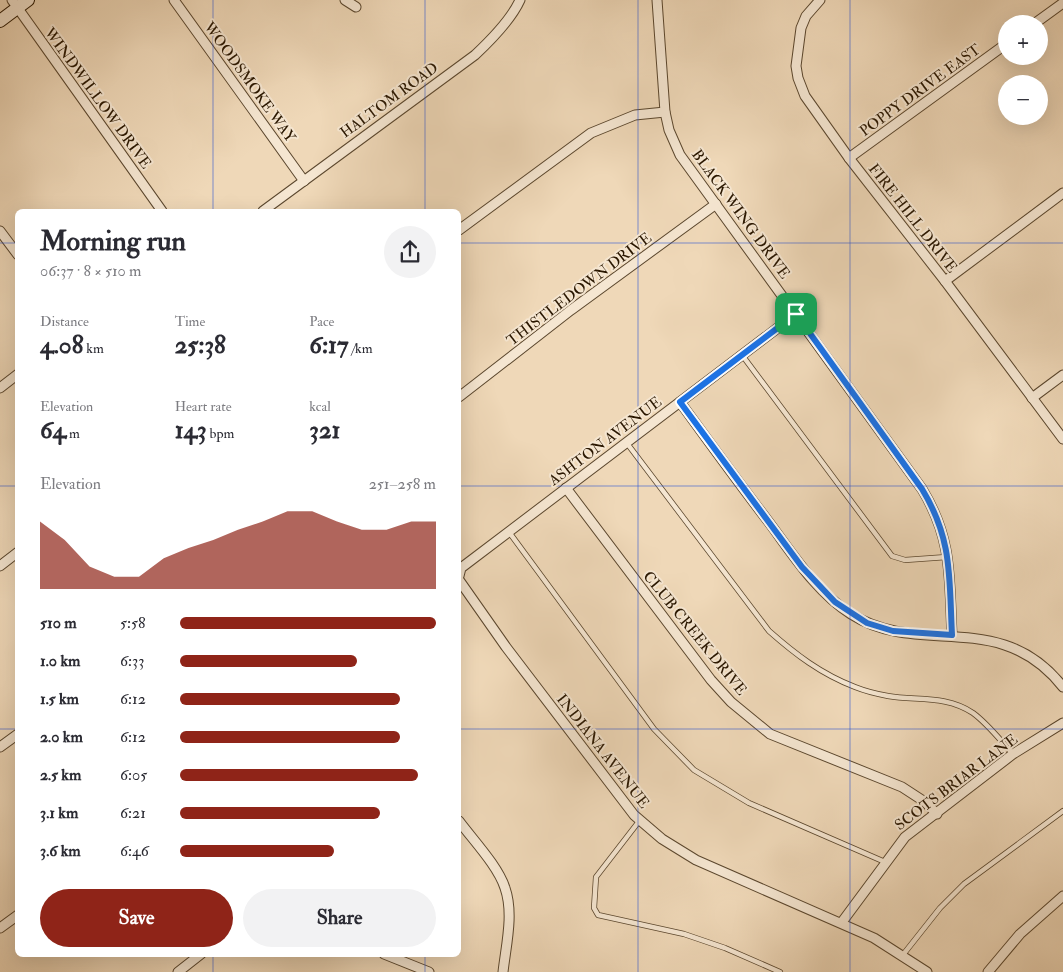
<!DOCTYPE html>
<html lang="en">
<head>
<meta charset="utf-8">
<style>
	body { margin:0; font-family:"IM FELL Double Pica",serif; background:#f2f2f3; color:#2b2b33; height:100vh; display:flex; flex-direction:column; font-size:19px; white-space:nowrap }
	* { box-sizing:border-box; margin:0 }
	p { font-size:16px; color:#7c7c81 }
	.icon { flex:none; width:28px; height:28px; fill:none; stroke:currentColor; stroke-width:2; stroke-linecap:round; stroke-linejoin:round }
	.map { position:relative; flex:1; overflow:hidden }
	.drawer { position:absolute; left:15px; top:209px; width:446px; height:748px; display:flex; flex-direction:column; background:#fff; border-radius:8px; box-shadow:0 5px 20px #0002 }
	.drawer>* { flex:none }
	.controls { position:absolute; left:998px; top:15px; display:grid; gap:10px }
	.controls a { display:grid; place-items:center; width:50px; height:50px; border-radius:50%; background:#fff; box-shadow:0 5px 20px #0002; font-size:25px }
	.pin { position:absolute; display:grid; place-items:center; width:42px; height:42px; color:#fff; margin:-21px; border-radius:10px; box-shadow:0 2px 8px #0006 }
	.round { display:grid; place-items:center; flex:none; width:52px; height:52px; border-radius:26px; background:#f2f2f3 }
	.summary { display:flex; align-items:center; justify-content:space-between; height:85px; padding:0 25px }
	h1 { font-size:28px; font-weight:700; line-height:38px }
	.metrics { display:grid; grid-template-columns:repeat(3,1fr); gap:8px; height:85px; padding:5px 25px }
	.metrics div { display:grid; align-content:center }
	.metrics b { font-size:25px; font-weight:700 }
	.metrics small { font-size:14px; font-weight:400 }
	.metrics p { font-size:14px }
	.chart { height:140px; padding:10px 25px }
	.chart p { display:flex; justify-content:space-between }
	.chart svg { width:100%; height:90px; margin-top:5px; fill:#8f2418; opacity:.7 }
	.action { display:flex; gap:10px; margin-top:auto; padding:10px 25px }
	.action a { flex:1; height:58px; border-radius:30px; background:#8f2418; color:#fff; font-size:20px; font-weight:700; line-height:58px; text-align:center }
	.action a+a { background:#f2f2f3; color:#2b2b33 }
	ul { padding:0 25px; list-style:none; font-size:16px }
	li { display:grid; grid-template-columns:80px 60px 1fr; align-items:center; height:38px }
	li i { height:12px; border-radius:6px; background:#8f2418 }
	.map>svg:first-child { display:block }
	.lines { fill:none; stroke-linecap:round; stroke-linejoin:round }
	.lane-casing { stroke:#5b472e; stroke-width:6 }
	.street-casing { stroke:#5b472e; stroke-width:11 }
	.secondary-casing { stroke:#2a1700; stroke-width:14 }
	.lane { stroke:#f5e6d1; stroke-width:4.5 }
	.street { stroke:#f5e6d1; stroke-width:9 }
	.secondary { stroke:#f5e6d1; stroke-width:12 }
	.route-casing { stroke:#fff; stroke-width:10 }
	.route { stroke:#1a73e8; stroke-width:6 }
	.grid { fill:none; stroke:#1d4ed8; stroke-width:1; stroke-opacity:0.55 }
	.labels { text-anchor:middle; stroke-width:4; stroke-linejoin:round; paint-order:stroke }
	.street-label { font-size:15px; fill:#2a1700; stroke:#f5e6d1 }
</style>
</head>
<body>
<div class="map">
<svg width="1063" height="972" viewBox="0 0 1063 972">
	<rect width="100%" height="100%" fill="#efd8b8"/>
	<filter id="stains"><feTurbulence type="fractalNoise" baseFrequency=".004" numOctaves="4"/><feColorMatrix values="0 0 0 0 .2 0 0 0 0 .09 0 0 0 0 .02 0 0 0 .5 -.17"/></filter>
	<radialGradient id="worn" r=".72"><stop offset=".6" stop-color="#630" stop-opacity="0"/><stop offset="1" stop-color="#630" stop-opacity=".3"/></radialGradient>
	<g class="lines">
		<!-- lane casing -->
		<g class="lane-casing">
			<g id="lane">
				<polyline points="742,355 892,556 905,560 947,557"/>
				<path d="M626 442 769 631C795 654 821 674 855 687 865 691 877 694 888 696 917 701 946 695 973 713 988 724 1000 740 1013 754"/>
				<polyline points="509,532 654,729 694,770 749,803 885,862"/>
				<polyline points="640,820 596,877 594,908 598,915 684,934 725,948 780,972"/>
				<polyline points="902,956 940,908 964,884 1063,811"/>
			</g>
		</g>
		<!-- street casing -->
		<g class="street-casing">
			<g id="street">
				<polyline points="12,0 162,211"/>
				<polyline points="174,0 304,181"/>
				<polyline points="345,0 356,7"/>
				<path d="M657 0 665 112 669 130 680 155 922 489C953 540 949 578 952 635"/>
				<polyline points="820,0 806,16 801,28 796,66 798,78 805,96 849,158 945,281 1063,439"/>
				<polyline points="1034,24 1063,3"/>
				<polyline points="849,158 1006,44"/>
				<path d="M263 211 475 55C491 40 511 20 520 0"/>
				<polyline points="459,230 591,133 635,115 665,112"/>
				<polyline points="0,231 18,255"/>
				<polyline points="945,281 1063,193"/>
				<polyline points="0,388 18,374"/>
				<polyline points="459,397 571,310 716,204"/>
				<polyline points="1032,398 1063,375"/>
				<path d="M680 402C709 442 738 482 768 521 792 553 816 592 851 614 920 658 1000 607 1063 687"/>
				<polyline points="566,488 711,680 731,702 770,734 902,787 925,802 937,814"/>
				<polyline points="0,566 18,552"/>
				<polyline points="459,576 461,568 796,314"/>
				<polyline points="459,580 506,647 634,815 662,839 696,860 874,938 927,972"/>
				<polyline points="0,747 18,734"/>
				<path d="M459 821C473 840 498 866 505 888 514 914 506 945 503 972"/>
				<polyline points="842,922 905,837 1013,754 1063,723"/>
				<polyline points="0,928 18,915"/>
				<polyline points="384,954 429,972"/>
				<polyline points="178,972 201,954"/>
				<polyline points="988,972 1020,934 1063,896"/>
			</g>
		</g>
		<!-- secondary casing -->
		<g class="secondary-casing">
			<polyline id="secondary" points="0,21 28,0"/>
		</g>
		<!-- lane -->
		<use href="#lane" class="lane"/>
		<!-- street -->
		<use href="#street" class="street"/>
		<!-- secondary -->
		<use href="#secondary" class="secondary"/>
	</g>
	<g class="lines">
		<!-- route casing -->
		<g class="route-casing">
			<path id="route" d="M796 314 922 489C953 540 949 578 952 635L893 631 867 623 835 602 802 567 680 402Z"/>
		</g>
		<!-- route -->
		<use href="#route" class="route"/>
	</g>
	<!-- grid -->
	<path class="grid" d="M213 0V211M425 0V211M638 0V972M850 0V972M0 243H18M459 243H1063M0 486H18M459 486H1063M0 729H18M459 729H1063M213 954V972M425 954V972"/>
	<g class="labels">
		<!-- street labels -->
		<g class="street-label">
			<text transform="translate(250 82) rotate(54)" y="5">WOODSMOKE WAY</text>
			<text transform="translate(920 90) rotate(-36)" y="5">POPPY DRIVE EAST</text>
			<text transform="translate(98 98) rotate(54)" y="5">WINDWILLOW DRIVE</text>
			<text transform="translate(389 100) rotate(-36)" y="5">HALTOM ROAD</text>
			<text transform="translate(741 214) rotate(54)" y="5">BLACK WING DRIVE</text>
			<text transform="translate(913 218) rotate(52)" y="5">FIRE HILL DRIVE</text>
			<text transform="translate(579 289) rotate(-37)" y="5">THISTLEDOWN DRIVE</text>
			<text transform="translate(605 441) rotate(-37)" y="5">ASHTON AVENUE</text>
			<text transform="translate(695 633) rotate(51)" y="5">CLUB CREEK DRIVE</text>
			<text transform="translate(603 751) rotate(52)" y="5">INDIANA AVENUE</text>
			<text transform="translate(956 782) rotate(-37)" y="5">SCOTS BRIAR LANE</text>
		</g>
	</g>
	<rect width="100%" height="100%" filter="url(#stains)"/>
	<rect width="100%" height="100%" fill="url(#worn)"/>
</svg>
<div class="controls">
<a>+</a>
<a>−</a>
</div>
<div class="pin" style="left:796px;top:314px;background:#1e9e55"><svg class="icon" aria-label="arrive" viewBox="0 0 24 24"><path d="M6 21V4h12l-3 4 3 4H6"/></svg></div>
<section class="drawer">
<div class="summary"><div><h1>Morning run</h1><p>06:37 · 8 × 510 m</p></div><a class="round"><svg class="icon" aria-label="share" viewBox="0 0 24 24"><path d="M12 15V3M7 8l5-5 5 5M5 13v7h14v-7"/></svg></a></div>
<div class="metrics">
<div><p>Distance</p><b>4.08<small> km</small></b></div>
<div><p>Time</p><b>25:38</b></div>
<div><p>Pace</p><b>6:17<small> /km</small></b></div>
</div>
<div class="metrics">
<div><p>Elevation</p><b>64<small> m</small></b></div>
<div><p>Heart rate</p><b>143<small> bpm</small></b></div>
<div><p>kcal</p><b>321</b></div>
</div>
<div class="chart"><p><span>Elevation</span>251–258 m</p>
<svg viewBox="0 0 160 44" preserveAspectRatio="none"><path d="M0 44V11L10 20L20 33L30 38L40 38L50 29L60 24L70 20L80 15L90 11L100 6L110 6L120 11L130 15L140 15L150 11L160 11V44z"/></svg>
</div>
<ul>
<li><b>510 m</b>5:58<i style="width:100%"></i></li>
<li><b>1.0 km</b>6:33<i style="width:69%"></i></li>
<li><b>1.5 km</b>6:12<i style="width:86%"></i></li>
<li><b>2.0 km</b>6:12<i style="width:86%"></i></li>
<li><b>2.5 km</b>6:05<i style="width:93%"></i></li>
<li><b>3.1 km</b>6:21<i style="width:78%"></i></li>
<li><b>3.6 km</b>6:46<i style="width:60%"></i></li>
</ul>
<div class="action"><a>Save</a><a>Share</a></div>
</section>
</div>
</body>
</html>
